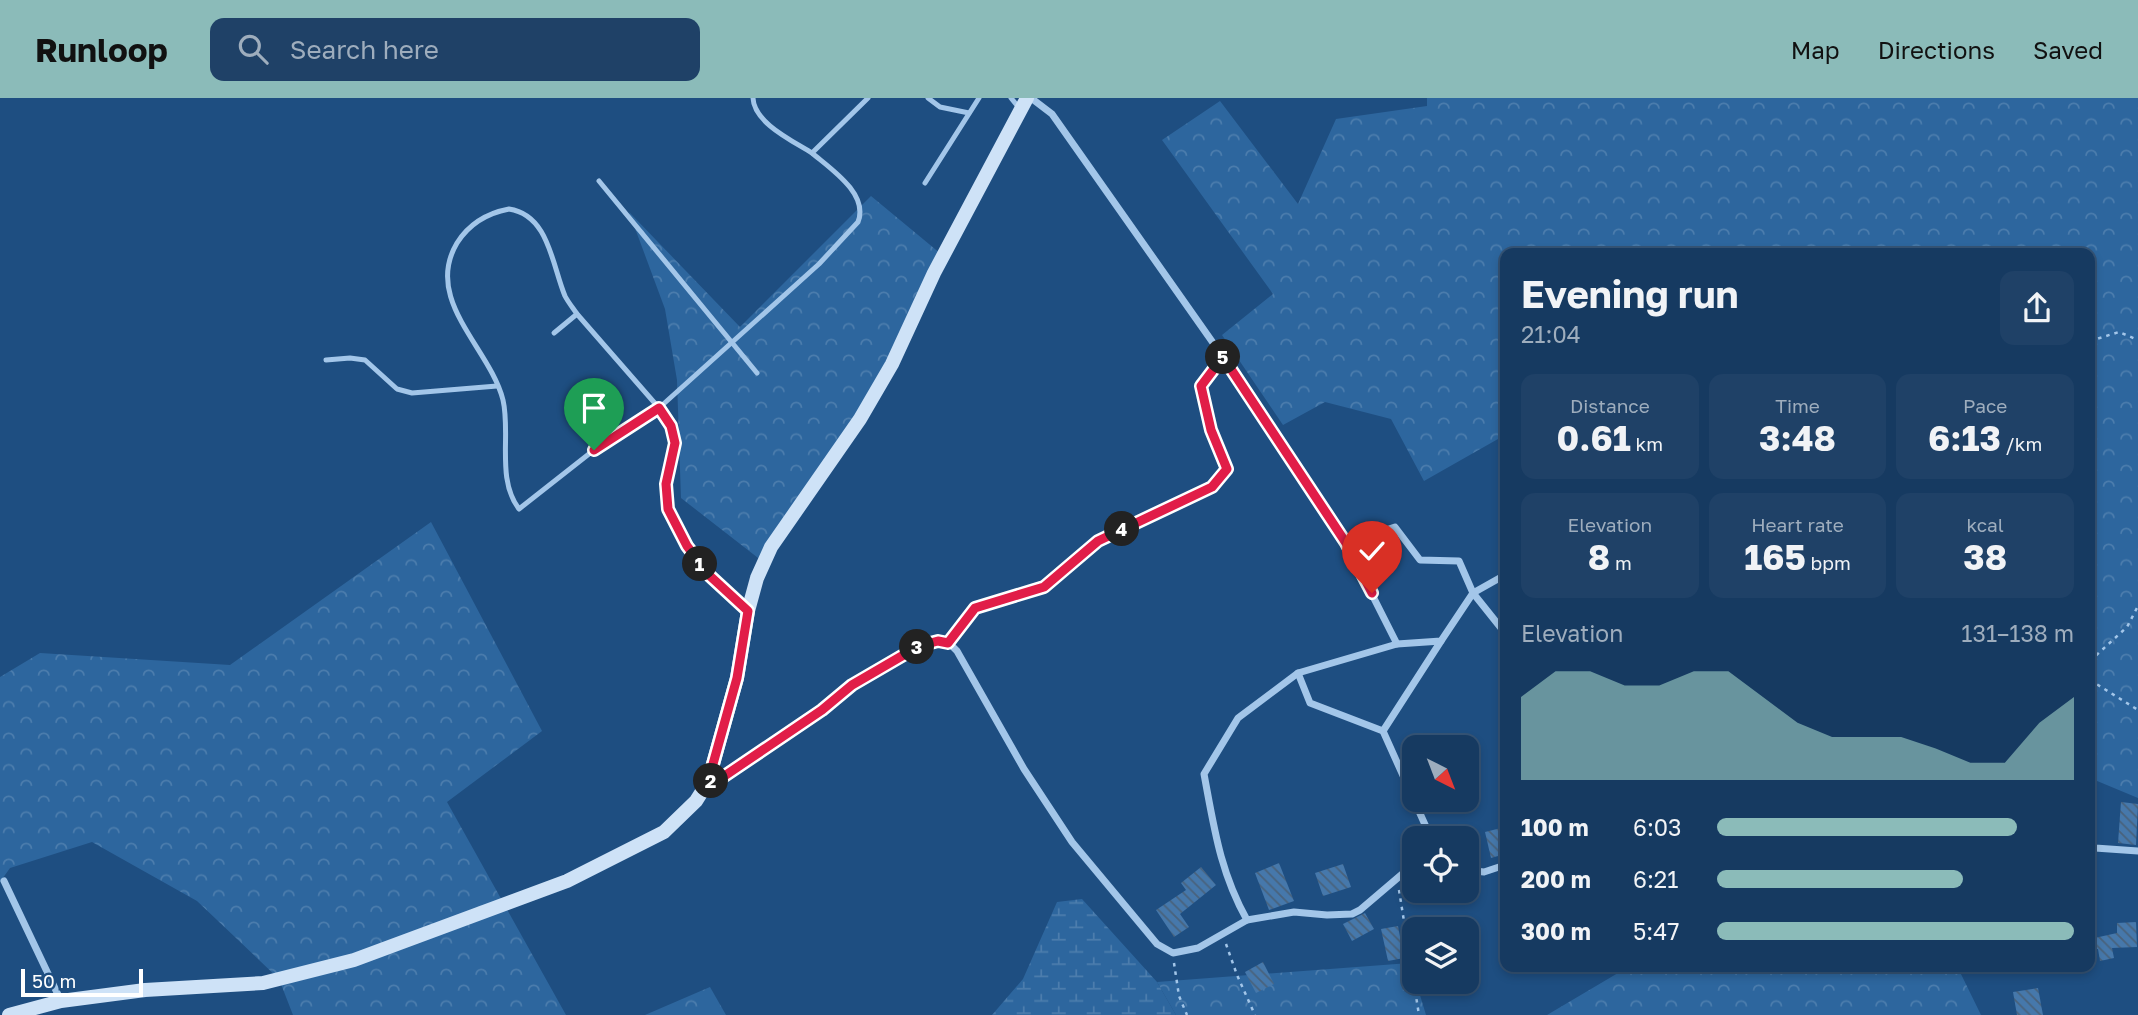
<!DOCTYPE html>
<html lang="en">
<head>
<meta charset="utf-8">
<style>
	body { margin:0; font-family:"Golos Text",sans-serif; background:#1f4167; color:#f1f3f6; height:100vh; display:flex; flex-direction:column; font-size:26px; white-space:nowrap }
	* { box-sizing:border-box; margin:0 }
	p { font-size:23px; color:#9eadbd }
	.icon { flex:none; width:38px; height:38px; fill:none; stroke:currentColor; stroke-width:2; stroke-linecap:round; stroke-linejoin:round }
	.map { position:relative; flex:1; overflow:hidden }
	.side { position:absolute; left:1500px; top:150px; width:595px; height:724px; display:flex; flex-direction:column; background:#163a61; border-radius:14px; box-shadow:0 4px 10px #0003,0 0 0 2px #355476 }
	.side>* { flex:none }
	.needle { width:46px; rotate:138deg }
	.controls { position:absolute; left:1402px; top:637px; display:grid; gap:14px }
	.controls a { display:grid; place-items:center; width:77px; height:77px; border-radius:14px; background:#163a61; box-shadow:0 4px 10px #0003,0 0 0 2px #355476; font-size:35px }
	.scale { position:absolute; left:21px; bottom:18px; width:122px; box-sizing:border-box; padding-left:7px; border:4px solid #fff; border-top:0; font-size:19px; line-height:24px; white-space:nowrap; color:#fff; -webkit-text-stroke:5px #1e4e81; paint-order:stroke }
	.pin { position:absolute; display:grid; place-items:center; width:60px; height:60px; color:#fff; margin:-72px -30px; border-radius:50% 50% 50% 0; rotate:-45deg; box-shadow:0 0 7px #0007 }
	.pin .icon { rotate:45deg }
	.km { position:absolute; width:35px; height:35px; margin:-18px; border-radius:50%; background:#222; color:#fff; font-size:19px; line-height:35px; text-align:center }
	.round { display:grid; place-items:center; flex:none; width:74px; height:74px; border-radius:14px; background:#1f4167 }
	.head { display:flex; align-items:center; justify-content:space-between; height:119px; padding:0 21px }
	h1 { font-size:38px; font-weight:700; line-height:52px }
	.metrics { display:grid; grid-template-columns:repeat(3,1fr); gap:10px; height:119px; padding:7px 21px }
	.metrics div { display:grid; align-content:center; border-radius:14px; background:#1f4167; text-align:center }
	.metrics b { font-size:35px; font-weight:700 }
	.metrics small { font-size:19px; font-weight:400 }
	.metrics p { font-size:19px }
	.chart { height:196px; padding:14px 21px }
	.chart p { display:flex; justify-content:space-between }
	.chart svg { width:100%; height:126px; margin-top:7px; fill:#8bbbb9; opacity:.7 }
	ul { padding:0 21px; list-style:none; font-size:23px }
	li { display:grid; grid-template-columns:112px 84px 1fr; align-items:center; height:52px }
	li i { height:18px; border-radius:9px; background:#8bbbb9 }
	header { display:flex; align-items:center; gap:42px; box-sizing:border-box; height:98px; padding:0 35px; background:#8bbbb9; color:#111 }
	header strong { font-size:33px }
	nav { display:flex; gap:38px; margin-inline-start:auto; font-size:24px }
	.search { width:490px; height:63px; background:#1f4167; display:flex; align-items:center; gap:18px; box-sizing:border-box; padding:0 24px; border-radius:14px; color:#9eadbd; font-size:26px }
	.map>svg:first-child { display:block }
	.forest { fill:url(#forest-crowns) }
	.wetland { fill:url(#wetland-marsh) }
	.building { fill:url(#building-back-hatch) }
	.lines { fill:none; stroke-linecap:round; stroke-linejoin:round }
	.path { stroke:#a3c6e9; stroke-width:2.5; stroke-dasharray:3.5 5; stroke-linecap:butt }
	.lane { stroke:#a3c6e9; stroke-width:5 }
	.street { stroke:#a3c6e9; stroke-width:7 }
	.secondary { stroke:#cee2f7; stroke-width:14 }
	.route-casing { stroke:#fff; stroke-width:14 }
	.route { stroke:#e11d48; stroke-width:9 }
</style>
</head>
<body>
<header>
<strong>Runloop</strong>
<div class="search"><svg class="icon" aria-label="search" viewBox="0 0 24 24"><circle cx="10" cy="10" r="6"/><path d="M15 15l6 6"/></svg>Search here</div>
<nav><a>Map</a><a>Directions</a><a>Saved</a></nav>
</header>
<div class="map">
<svg width="2138" height="917" viewBox="0 0 2138 917">
	<defs>
		<pattern id="forest-crowns" width="20" height="18" patternUnits="userSpaceOnUse" patternTransform="scale(1.75)"><rect width="20" height="18" fill="#2d669e"/><path d="M2 6a3 3 0 1 1 6 0M12 15a3 3 0 1 1 6 0" fill="none" stroke="#4c7dad"/></pattern>
		<pattern id="wetland-marsh" width="20" height="14" patternUnits="userSpaceOnUse" patternTransform="scale(1.75)"><rect width="20" height="14" fill="#2d669e"/><path d="M1 5h8M5 5V1M11 12h8M15 12V8" fill="none" stroke="#4c7dad"/></pattern>
		<pattern id="building-back-hatch" width="6" height="6" patternUnits="userSpaceOnUse" patternTransform="scale(1.75)"><rect width="6" height="6" fill="#4678ab"/><path d="M-1 5l2 2M0 0l6 6M5-1l2 2" fill="none" stroke="#49627c"/></pattern>
	</defs>
	<rect width="100%" height="100%" fill="#1e4e81"/>
	<!-- forest -->
	<g class="forest">
		<polygon points="1427,0 2138,0 2138,700 2090,680 2090,156 1505,156 1505,337 1424,383 1391,321 1325,304 1283,327 1222,237 1273,196 1162,42 1220,3 1298,106 1336,21 1427,8"/>
		<polygon points="871,98 941,156 866,318 762,463 681,400 677,282 665,211 629,114 740,229"/>
		<polygon points="431,424 542,633 447,704 566,917 293,917 279,881 197,803 92,744 10,770 0,784 0,579 40,555 230,567"/>
		<polygon points="1410,865 1414,884 1416,884 1426,917 1176,917 1157,884"/>
		<polygon points="1683,870 1958,870 1981,917 1547,917 1618,875 1684,876"/>
		<polygon points="710,889 726,917 645,917"/>
	</g>
	<!-- wetland -->
	<polygon class="wetland" points="1082,801 1157,884 1176,917 992,917 1023,881 1057,804"/>
	<!-- building -->
	<g class="building">
		<polygon points="2121,704 2138,706 2136,747 2118,745"/>
		<polygon points="1505,729 1505,756 1491,760 1485,734"/>
		<polygon points="1279,765 1294,803 1269,812 1255,775"/>
		<polygon points="1343,766 1351,789 1323,798 1315,775"/>
		<polygon points="1201,769 1216,787 1180,816 1189,829 1174,839 1156,812 1186,792 1181,785"/>
		<polygon points="1365,815 1374,831 1352,843 1343,826"/>
		<polygon points="2136,824 2137,849 2112,850 2114,860 2100,863 2098,851 2090,851 2090,841 2117,835 2117,825"/>
		<polygon points="1398,828 1404,860 1388,863 1381,831"/>
		<polygon points="1263,864 1274,886 1256,895 1245,874"/>
		<polygon points="2038,890 2043,917 2017,917 2013,894"/>
	</g>
	<g class="lines">
		<!-- path -->
		<g class="path">
			<polyline points="2090,243 2119,234 2138,242"/>
			<polyline points="2090,563 2127,529 2138,508"/>
			<polyline points="2090,582 2138,612"/>
			<polyline points="1399,792 1419,917"/>
			<polyline points="1226,846 1237,877 1255,917"/>
			<polyline points="1174,865 1179,898 1187,917"/>
		</g>
		<!-- lane -->
		<g class="lane">
			<path d="M753 0C754 25 793 43 812 55"/>
			<polyline points="928,0 940,9 969,15"/>
			<polyline points="1011,0 1020,11"/>
			<polyline points="599,83 757,275"/>
			<polyline points="925,85 979,0"/>
			<path d="M509 111C549 117 552 167 565 198 568 204 573 210 577 216L659 310 594 352 519 411C496 381 511 336 503 302 490 250 423 202 457 145 469 126 488 115 509 111Z"/>
			<polyline points="554,235 577,216"/>
			<polyline points="326,262 350,260 365,262 397,291 412,295 497,288"/>
			<path d="M747 512 710 478 687 448 668 411 666 386 675 345 671 328 659 310 819 166 858 124C869 96 831 71 812 55L868 0"/>
		</g>
		<!-- street -->
		<g class="street">
			<path d="M1031 0 1052 16 1223 259 1346 445 1397 546 1298 575 1238 620 1204 676C1214 729 1220 774 1247 822"/>
			<polyline points="1346,445 1395,429 1420,462 1459,463 1473,495 1505,535"/>
			<polyline points="949,545 975,511 1044,489 1098,443 1212,389 1227,371 1211,332 1201,288 1223,259"/>
			<polyline points="1397,546 1441,543 1473,495 1505,477"/>
			<polyline points="1298,575 1310,605 1383,633 1431,740"/>
			<polyline points="1383,633 1441,543"/>
			<polyline points="708,684 720,681 822,613 852,587 919,548 938,543 949,545 957,553 1024,671 1072,744 1157,846 1173,855 1198,850 1247,822 1294,814 1327,817 1352,816 1360,812 1414,766"/>
			<polyline points="2090,746 2095,750 2138,753"/>
			<polyline points="1466,772 1484,774 1505,767"/>
			<polyline points="4,783 61,903"/>
		</g>
		<!-- secondary -->
		<polyline class="secondary" points="9,917 61,903 145,892 263,885 354,862 567,783 664,734 696,703 708,684 737,580 748,513 757,480 771,449 860,321 892,266 934,175 1027,0"/>
	</g>
	<g class="lines">
		<!-- route casing -->
		<g class="route-casing">
			<polyline id="route" points="594,352 659,310 671,328 675,345 666,386 668,411 687,448 710,478 748,513 737,580 708,684 720,681 822,612 852,587 919,548 938,543 948,545 975,510 1044,489 1098,443 1212,389 1227,371 1211,332 1201,288 1223,259 1346,445 1372,495"/>
		</g>
		<!-- route -->
		<use href="#route" class="route"/>
	</g>
</svg>
<div class="controls">
<a><svg class="needle" viewBox="-14 -14 28 28"><path d="M0-13l5 13h-10z" fill="#e53935"/><path d="M0 13l5-13h-10z" fill="#9eadbd"/></svg></a>
<a><svg class="icon" aria-label="locate" viewBox="0 0 24 24"><circle cx="12" cy="12" r="6"/><path d="M12 2v4M12 18v4M2 12h4M18 12h4"/></svg></a>
<a><svg class="icon" aria-label="layers" viewBox="0 0 24 24"><path d="M12 4l9 5-9 5-9-5zM3 14l9 5 9-5"/></svg></a>
</div>
<div class="scale">50 m</div>
<div class="pin" style="left:594px;top:352px;background:#1e9e55"><svg class="icon" aria-label="arrive" viewBox="0 0 24 24"><path d="M6 21V4h12l-3 4 3 4H6"/></svg></div>
<div class="pin" style="left:1372px;top:495px;background:#d93025"><svg class="icon" aria-label="check" viewBox="0 0 24 24"><path d="M5 12l5 5 9-10"/></svg></div>
<b class="km" style="left:700px;top:466px">1</b>
<b class="km" style="left:711px;top:683px">2</b>
<b class="km" style="left:917px;top:549px">3</b>
<b class="km" style="left:1122px;top:431px">4</b>
<b class="km" style="left:1223px;top:259px">5</b>
<section class="side">
<div class="head"><div><h1>Evening run</h1><p>21:04</p></div><a class="round"><svg class="icon" aria-label="share" viewBox="0 0 24 24"><path d="M12 15V3M7 8l5-5 5 5M5 13v7h14v-7"/></svg></a></div>
<div class="metrics">
<div><p>Distance</p><b>0.61<small> km</small></b></div>
<div><p>Time</p><b>3:48</b></div>
<div><p>Pace</p><b>6:13<small> /km</small></b></div>
</div>
<div class="metrics">
<div><p>Elevation</p><b>8<small> m</small></b></div>
<div><p>Heart rate</p><b>165<small> bpm</small></b></div>
<div><p>kcal</p><b>38</b></div>
</div>
<div class="chart"><p><span>Elevation</span>131–138 m</p>
<svg viewBox="0 0 160 44" preserveAspectRatio="none"><path d="M0 44V15L10 6L20 6L30 11L40 11L50 6L60 6L70 15L80 24L90 29L100 29L110 29L120 33L130 38L140 38L150 24L160 15V44z"/></svg>
</div>
<ul>
<li><b>100 m</b>6:03<i style="width:84%"></i></li>
<li><b>200 m</b>6:21<i style="width:69%"></i></li>
<li><b>300 m</b>5:47<i style="width:100%"></i></li>
</ul>
</section>
</div>
</body>
</html>
